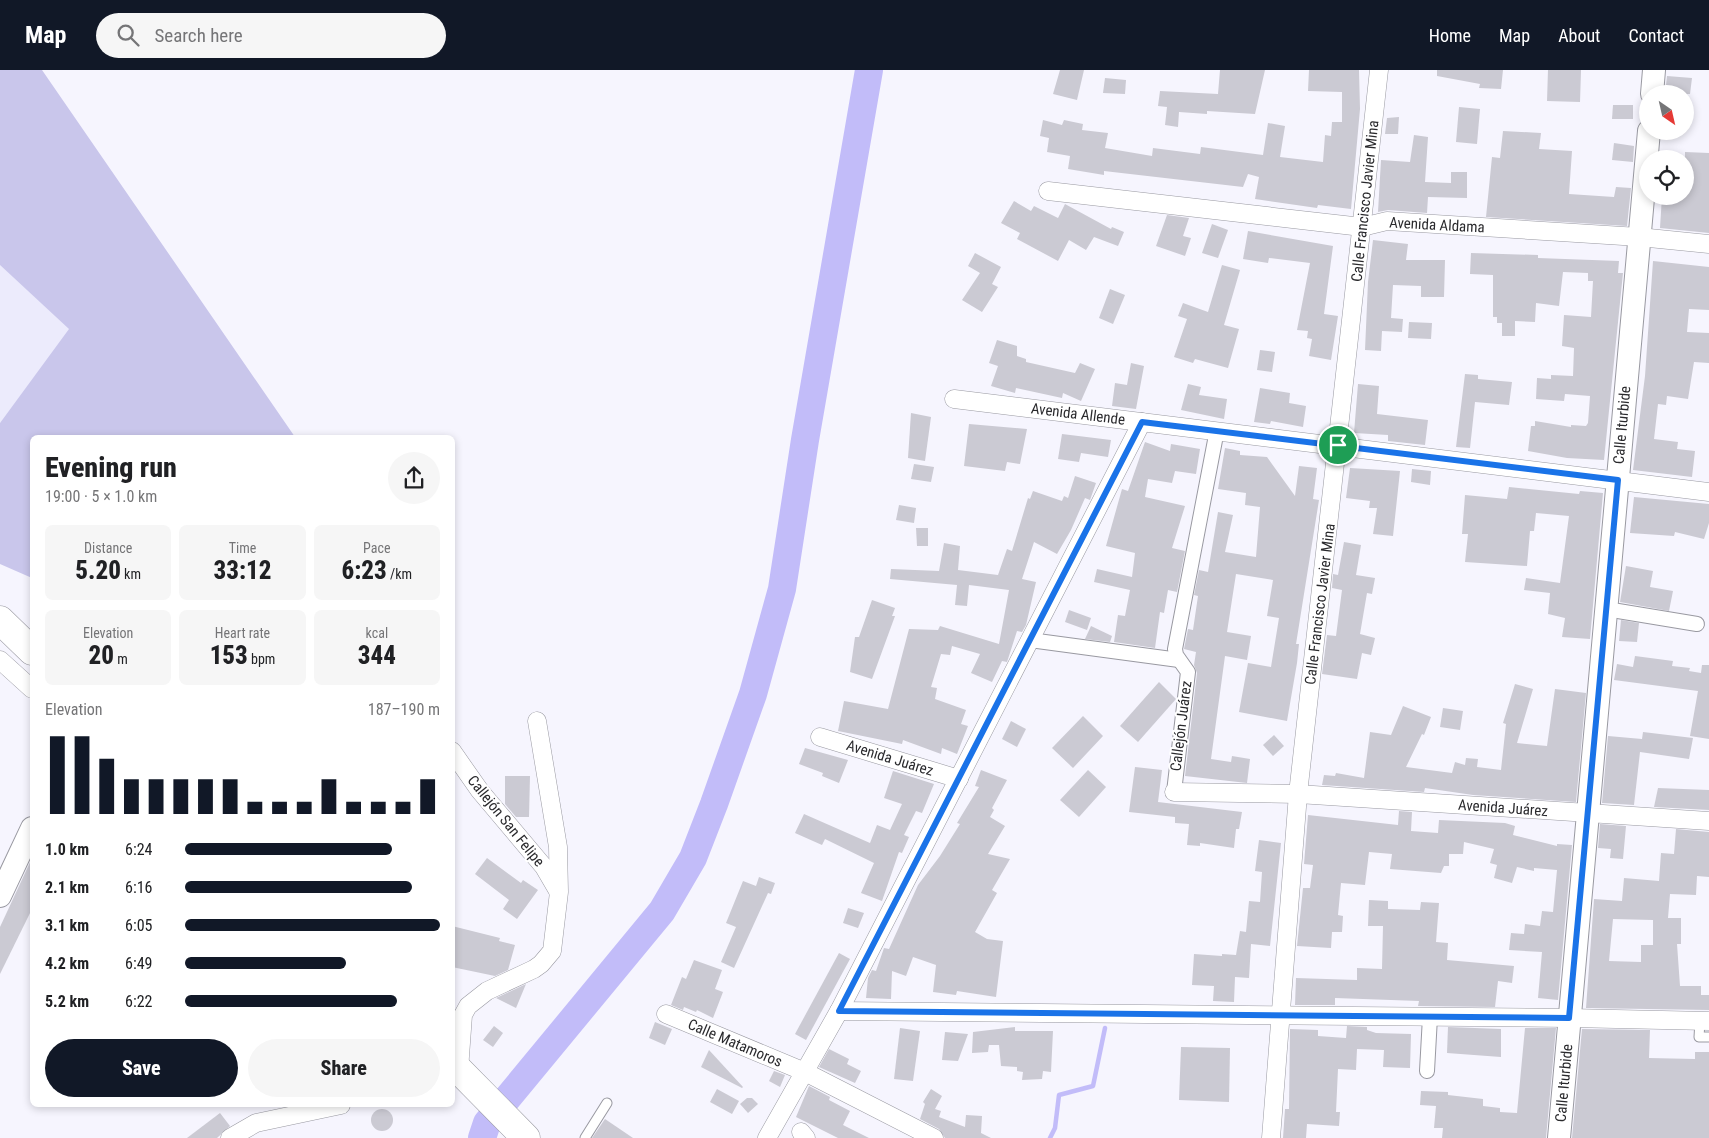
<!DOCTYPE html>
<html lang="en">
<head>
<meta charset="utf-8">
<style>
	body { margin:0; font-family:"Roboto Condensed",sans-serif; background:#f6f6f6; color:#202124; height:100vh; display:flex; flex-direction:column; font-size:19px; white-space:nowrap }
	* { box-sizing:border-box; margin:0 }
	p { font-size:16px; color:#757577 }
	.icon { flex:none; width:28px; height:28px; fill:none; stroke:currentColor; stroke-width:2; stroke-linecap:round; stroke-linejoin:round }
	.map { position:relative; flex:1; overflow:hidden }
	.side { position:absolute; left:30px; top:365px; width:425px; height:672px; display:flex; flex-direction:column; background:#fff; border-radius:8px; box-shadow:0 2px 8px #0003 }
	.side>* { flex:none }
	.needle { width:32px; rotate:146deg }
	.buttons { position:absolute; left:1639px; top:15px; display:grid; gap:10px }
	.buttons a { display:grid; place-items:center; width:55px; height:55px; border-radius:50%; background:#fff; box-shadow:0 2px 8px #0003; font-size:25px }
	.pin { position:absolute; display:grid; place-items:center; width:42px; height:42px; color:#fff; margin:-21px; border:2px solid #fff; border-radius:50%; box-shadow:0 1px 5px #0007 }
	.round { display:grid; place-items:center; flex:none; width:52px; height:52px; border-radius:26px; background:#f6f6f6 }
	.head { display:flex; align-items:center; justify-content:space-between; height:85px; padding:0 15px }
	h1 { font-size:28px; font-weight:800; line-height:38px }
	.metrics { display:grid; grid-template-columns:repeat(3,1fr); gap:8px; height:85px; padding:5px 15px }
	.metrics div { display:grid; align-content:center; border-radius:8px; background:#f6f6f6; text-align:center }
	.metrics b { font-size:25px; font-weight:800 }
	.metrics small { font-size:14px; font-weight:400 }
	.metrics p { font-size:14px }
	.chart { height:140px; padding:10px 15px }
	.chart p { display:flex; justify-content:space-between }
	.chart svg { width:100%; height:90px; margin-top:5px; stroke:#111827; stroke-width:6 }
	.action { display:flex; gap:10px; margin-top:auto; padding:10px 15px }
	.action a { flex:1; height:58px; border-radius:30px; background:#111827; color:#fff; font-size:20px; font-weight:800; line-height:58px; text-align:center }
	.action a+a { background:#f6f6f6; color:#202124 }
	ul { padding:0 15px; list-style:none; font-size:16px }
	li { display:grid; grid-template-columns:80px 60px 1fr; align-items:center; height:38px }
	li i { height:12px; border-radius:6px; background:#111827 }
	header { display:flex; align-items:center; gap:30px; box-sizing:border-box; height:70px; padding:0 25px; background:#111827; color:#fff }
	header strong { font-size:24px }
	nav { display:flex; gap:28px; margin-inline-start:auto; font-size:18px }
	.search { width:350px; height:45px; background:#f6f6f6; display:flex; align-items:center; gap:12px; box-sizing:border-box; padding:0 18px; border-radius:28px; color:#757577; font-size:19px }
	.map>svg:first-child { display:block }
	.built { fill:#ecebfc }
	.green { fill:#c9c6eb }
	.lines { fill:none; stroke-linecap:round; stroke-linejoin:round }
	.stream { stroke:#c2bcf9; stroke-width:4.5 }
	.river { stroke:#c2bcf9; stroke-width:28 }
	.building { fill:#cbcad3; fill-rule:evenodd }
	.service-casing { stroke:#9999a1; stroke-width:11 }
	.pedestrian-casing { stroke:#9999a1; stroke-width:16 }
	.minor-casing { stroke:#9999a1; stroke-width:19 }
	.tertiary-casing { stroke:#9999a1; stroke-width:24 }
	.primary-casing { stroke:#9999a1; stroke-width:29 }
	.service { stroke:#fff; stroke-width:9 }
	.pedestrian { stroke:#fff; stroke-width:14 }
	.minor { stroke:#fff; stroke-width:18 }
	.tertiary { stroke:#fff; stroke-width:22 }
	.primary { stroke:#fff; stroke-width:28 }
	.route-casing { stroke:#fff; stroke-width:10 }
	.route { stroke:#1a73e8; stroke-width:6 }
	.labels { text-anchor:middle; stroke-width:4; stroke-linejoin:round; paint-order:stroke }
	.street-label { font-size:15px; fill:#2a2a2d; stroke:#fff }
</style>
</head>
<body>
<header>
<strong>Map</strong>
<div class="search"><svg class="icon" aria-label="search" viewBox="0 0 24 24"><circle cx="10" cy="10" r="6"/><path d="M15 15l6 6"/></svg>Search here</div>
<nav><a>Home</a><a>Map</a><a>About</a><a>Contact</a></nav>
</header>
<div class="map">
<svg width="1709" height="1068" viewBox="0 0 1709 1068">
	<rect width="100%" height="100%" fill="#f6f5fe"/>
	<!-- built -->
	<polygon class="built" points="0,195 70,259 0,353"/>
	<!-- green -->
	<polygon class="green" points="0,0 42,0 295,367 32,368 32,508 0,494 0,353 69,259 0,195"/>
	<g class="lines">
		<!-- stream -->
		<polyline class="stream" points="1050,1068 1055,1058 1059,1025 1093,1016 1105,958"/>
		<!-- river -->
		<polyline class="river" points="482,1068 487,1053 662,841 693,788 714,734 753,624 782,519 805,370 869,0"/>
	</g>
	<!-- building -->
	<g class="building">
		<polygon points="1060,0 1084,0 1077,30 1053,24"/>
		<polygon points="1220,0 1265,0 1255,44 1207,41 1207,44 1179,42 1178,57 1165,55 1167,37 1158,36 1160,21 1218,24"/>
		<polygon points="1309,0 1359,0 1360,39 1351,139 1318,135 1317,138 1255,129 1259,107 1248,104 1243,117 1104,101 1104,105 1068,99 1070,86 1047,82 1049,68 1040,66 1043,50 1062,55 1064,50 1083,54 1082,60 1108,63 1105,78 1152,86 1153,78 1200,84 1201,77 1263,85 1268,53 1285,56 1280,87 1323,92 1325,65 1331,66 1332,52 1342,52 1342,22 1308,21"/>
		<polygon points="1437,0 1503,0 1501,19 1479,18 1480,14 1437,6"/>
		<polygon points="1548,0 1581,0 1580,32 1547,31"/>
		<polygon points="1667,6 1692,8 1690,24 1665,24"/>
		<polygon points="1105,8 1126,10 1125,24 1103,23"/>
		<polygon points="1613,35 1633,35 1633,49 1612,49"/>
		<polygon points="1459,37 1480,39 1477,74 1456,72"/>
		<polygon points="1399,47 1398,64 1385,64 1387,48"/>
		<polygon points="1503,61 1541,63 1539,79 1572,81 1569,124 1614,127 1616,117 1631,118 1627,156 1486,147 1492,87 1500,88"/>
		<polygon points="1414,65 1428,67 1425,112 1451,113 1451,102 1467,102 1467,128 1428,127 1427,143 1388,140 1378,142 1381,90 1410,92"/>
		<polygon points="1614,73 1634,76 1633,92 1612,90"/>
		<polygon points="1685,82 1709,83 1709,163 1660,158 1662,126 1685,126"/>
		<polygon points="1014,131 1031,141 1034,136 1058,148 1065,134 1111,159 1112,157 1124,162 1118,176 1094,167 1086,180 1069,170 1058,191 1017,169 1020,163 1001,153"/>
		<polygon points="1167,145 1189,148 1183,166 1191,168 1185,186 1156,176"/>
		<polygon points="1212,154 1228,160 1218,188 1202,183"/>
		<polygon points="1248,161 1333,176 1324,244 1338,246 1331,290 1309,286 1312,269 1307,268 1308,261 1297,260 1310,193 1269,188 1268,193 1243,189"/>
		<polygon points="1373,170 1408,174 1406,190 1445,190 1444,227 1421,227 1421,216 1393,215 1391,248 1403,249 1402,262 1382,261 1381,281 1365,280 1368,212"/>
		<polygon points="975,183 1001,197 992,214 998,217 982,242 962,230 980,203 968,196"/>
		<polygon points="1471,183 1538,185 1538,188 1619,191 1618,203 1623,203 1604,390 1567,388 1528,381 1531,356 1535,356 1535,351 1571,357 1571,355 1586,356 1588,353 1590,326 1565,324 1564,331 1536,329 1537,308 1551,309 1551,305 1573,306 1574,278 1562,276 1564,245 1591,247 1593,211 1588,211 1588,203 1563,202 1559,236 1536,233 1535,252 1515,251 1515,266 1502,266 1502,253 1497,253 1497,247 1493,247 1493,205 1470,204"/>
		<polygon points="1653,191 1709,197 1709,240 1689,239 1687,262 1709,263 1709,293 1694,292 1688,329 1667,326 1666,335 1658,334 1654,369 1678,372 1677,379 1695,381 1692,407 1633,400 1645,306"/>
		<polygon points="1222,195 1240,200 1224,255 1239,259 1228,298 1195,289 1193,293 1174,287 1187,249 1178,246 1183,233 1208,242"/>
		<polygon points="1110,219 1125,225 1113,254 1099,248"/>
		<polygon points="1409,252 1432,253 1431,269 1408,268"/>
		<polygon points="997,270 1017,276 1017,286 1026,289 1026,292 1075,303 1080,293 1095,299 1081,331 1063,323 1062,328 1016,318 1015,323 991,316 998,296 989,293"/>
		<polygon points="1260,280 1275,282 1272,302 1257,300"/>
		<polygon points="1131,293 1144,296 1136,339 1112,336 1115,313 1127,315"/>
		<polygon points="1465,304 1478,305 1478,309 1512,312 1509,335 1475,332 1470,378 1456,377"/>
		<polygon points="1188,314 1201,317 1199,325 1227,329 1224,349 1181,340"/>
		<polygon points="1358,314 1379,316 1377,344 1428,350 1425,375 1388,371 1388,365 1354,363"/>
		<polygon points="1260,318 1290,323 1289,333 1306,336 1303,357 1271,351 1270,354 1254,352"/>
		<polygon points="911,343 931,347 925,391 908,388"/>
		<polygon points="969,354 1027,359 1020,394 1007,392 1005,401 964,396"/>
		<polygon points="1062,364 1111,370 1108,387 1081,383 1079,392 1058,389"/>
		<polygon points="1145,372 1170,381 1171,374 1200,379 1196,404 1175,401 1172,413 1148,409 1145,427 1185,436 1172,478 1185,481 1177,522 1168,520 1164,543 1160,542 1155,578 1114,572 1118,545 1125,546 1130,520 1094,512 1097,499 1132,507 1135,483 1106,476 1122,419 1128,421"/>
		<polygon points="1225,378 1240,381 1240,385 1267,387 1295,426 1299,396 1317,398 1313,429 1319,430 1296,574 1299,574 1297,593 1287,651 1239,642 1248,593 1271,597 1279,548 1267,546 1273,510 1236,504 1227,562 1251,566 1247,590 1225,586 1211,689 1231,692 1232,686 1250,689 1247,713 1185,706 1197,603 1194,595 1196,582 1184,579 1188,559 1193,560 1198,526 1194,525 1199,500 1208,502 1218,442 1233,445 1225,482 1256,487 1260,437 1245,435 1246,423 1218,419"/>
		<polygon points="914,394 934,397 931,412 911,409"/>
		<polygon points="1350,398 1400,401 1393,466 1373,464 1377,438 1369,438 1370,431 1346,428"/>
		<polygon points="1412,399 1431,401 1430,415 1411,412"/>
		<polygon points="1075,406 1096,413 1090,430 1085,428 1071,460 1057,484 1034,472 1022,509 1036,512 1026,555 1022,562 1017,561 1008,589 1007,592 1002,591 992,612 971,603 980,584 952,576 950,585 941,584 931,617 937,618 935,629 966,640 961,654 968,656 957,684 942,678 941,684 903,670 902,674 838,661 844,631 888,639 909,559 938,560 940,556 999,574 1009,520 969,515 967,536 955,535 957,515 890,509 891,499 939,501 944,473 960,476 958,500 998,505 1007,479 1012,481 1028,428 1030,429 1033,421 1062,431 1064,426 1068,428"/>
		<polygon points="1509,417 1579,424 1580,421 1603,423 1590,569 1562,567 1565,548 1548,544 1550,523 1524,520 1526,508 1560,513 1569,446 1536,443 1534,461 1530,461 1527,496 1465,492 1468,464 1462,464 1465,425 1507,429"/>
		<polygon points="1634,427 1709,434 1709,453 1704,469 1675,462 1674,466 1630,463"/>
		<polygon points="899,435 916,438 914,453 896,450"/>
		<polygon points="916,458 928,458 928,476 917,476"/>
		<polygon points="1344,472 1361,475 1356,505 1375,508 1372,524 1367,523 1360,564 1375,568 1371,585 1362,583 1357,609 1322,604 1327,565 1336,566 1342,520 1332,518 1333,504 1338,505"/>
		<polygon points="1626,496 1653,501 1650,517 1673,521 1669,541 1620,532"/>
		<polygon points="872,530 895,538 892,546 895,546 872,609 850,602 855,567 859,567"/>
		<polygon points="1069,540 1091,548 1087,560 1065,552"/>
		<polygon points="1621,550 1639,553 1637,572 1619,571"/>
		<polygon points="1091,556 1112,566 1110,572 1085,569"/>
		<polygon points="1635,586 1673,591 1672,596 1690,598 1689,601 1701,603 1702,595 1709,595 1709,669 1690,666 1698,621 1614,610 1617,594 1633,597"/>
		<polygon points="1159,612 1176,629 1138,672 1120,656"/>
		<polygon points="1515,614 1533,619 1517,673 1547,676 1555,619 1586,623 1576,732 1473,725 1425,718 1424,722 1322,715 1324,705 1335,706 1336,703 1364,708 1370,662 1391,665 1403,636 1431,647 1424,665 1422,664 1406,697 1452,703 1455,692 1465,695 1466,688 1478,689 1477,697 1501,700 1506,654 1503,653"/>
		<polygon points="1443,638 1463,641 1460,660 1440,657"/>
		<polygon points="1083,646 1103,666 1073,698 1052,678"/>
		<polygon points="1011,651 1026,659 1017,677 1002,669"/>
		<polygon points="1643,662 1693,668 1689,689 1640,682 1634,735 1602,733 1608,666 1642,669"/>
		<polygon points="1274,665 1284,676 1273,686 1263,675"/>
		<polygon points="805,678 848,690 839,713 822,706 823,703 799,694"/>
		<polygon points="1135,697 1162,700 1158,732 1242,742 1239,759 1236,759 1234,778 1200,773 1200,776 1187,775 1189,754 1175,753 1175,747 1129,742"/>
		<polygon points="981,700 1007,710 992,738 994,740 990,747 1005,756 988,784 1010,789 992,820 997,823 975,862 987,869 1003,871 996,927 957,921 956,925 933,922 936,895 913,887 906,906 892,901 891,929 866,928 868,908 872,900 876,901 884,878 889,879 918,815 940,786 960,754 957,753 979,717 975,716"/>
		<polygon points="1088,700 1106,717 1079,747 1060,730"/>
		<polygon points="893,701 934,714 922,743 916,741 904,765 909,767 902,783 899,782 882,831 861,823 874,793 825,769 822,775 795,763 804,744 870,773 877,755 890,760 902,734 884,728"/>
		<polygon points="505,706 530,706 529,747 516,747 505,734"/>
		<polygon points="1658,718 1709,720 1709,740 1654,737"/>
		<polygon points="1399,741 1412,742 1411,761 1438,763 1439,750 1505,753 1515,756 1513,765 1557,776 1557,774 1572,775 1558,930 1538,928 1542,882 1509,880 1511,863 1524,864 1525,854 1540,856 1542,841 1553,842 1557,800 1534,798 1534,801 1517,797 1512,813 1494,808 1497,795 1490,793 1494,779 1464,772 1463,784 1449,784 1449,796 1444,796 1441,803 1390,799 1392,784 1369,782 1365,815 1341,813 1338,845 1343,846 1342,862 1332,862 1331,878 1297,876 1303,818 1310,818 1313,795 1304,794 1308,745 1398,755"/>
		<polygon points="1600,754 1626,756 1623,789 1610,788 1611,779 1598,778"/>
		<path d="M1676 759 1709 762V807L1697 806 1696 825 1670 824 1668 848H1681V874H1677L1680 916H1701V925H1709V940L1586 938 1594 829 1622 831 1624 808 1659 811 1661 783 1674 784ZM1613 849 1653 850V875H1641V892L1609 891Z"/>
		<polygon points="1259,770 1281,773 1270,876 1251,874 1249,908 1235,907 1234,932 1213,931 1214,916 1192,915 1194,884 1222,886 1222,884 1236,885 1240,861 1246,862 1249,831 1260,832 1262,802 1255,801"/>
		<polygon points="32,788 32,839 0,904 0,857"/>
		<polygon points="487,788 521,813 523,810 538,820 517,849 503,839 509,830 475,804"/>
		<polygon points="759,807 775,813 771,824 768,823 734,898 721,892 736,857 726,853 743,811 756,816"/>
		<polygon points="1369,830 1388,831 1388,839 1420,840 1421,832 1439,833 1436,872 1448,873 1447,890 1514,896 1512,913 1498,911 1495,937 1418,936 1419,931 1335,928 1335,935 1295,935 1296,908 1357,910 1357,898 1382,899 1383,856 1368,856"/>
		<polygon points="848,838 864,843 858,858 843,853"/>
		<polygon points="452,856 500,868 499,871 515,875 508,900 495,906 452,897"/>
		<polygon points="839,883 850,889 806,970 795,964"/>
		<polygon points="694,890 722,900 715,919 723,922 713,948 697,940 696,942 684,937 683,940 671,935 682,907 686,909"/>
		<polygon points="526,914 516,938 496,928"/>
		<polygon points="655,952 672,959 665,975 649,968"/>
		<polygon points="494,956 503,963 493,977 483,970"/>
		<polygon points="1347,956 1367,957 1367,960 1376,963 1411,964 1410,998 1383,997 1384,980 1357,979 1356,1000 1338,999 1336,1042 1340,1042 1339,1056 1307,1054 1306,1068 1283,1068 1285,1039 1289,1039 1290,959 1318,960 1318,966 1346,968"/>
		<polygon points="1015,957 1015,961 1053,961 1051,1002 1043,1001 1042,1009 1022,1010 1023,1002 1017,1001 1017,997 1001,996 999,975 989,975 988,982 972,983 973,962"/>
		<polygon points="1448,957 1501,959 1501,987 1447,983"/>
		<polygon points="900,958 920,961 913,1011 894,1009"/>
		<polygon points="1525,958 1556,958 1546,1068 1442,1068 1443,1058 1434,1058 1436,1036 1420,1035 1421,1021 1448,1022 1448,1025 1483,1029 1483,1036 1500,1038 1500,1042 1517,1043"/>
		<polygon points="1582,959 1650,960 1649,988 1695,989 1695,982 1709,982 1709,1068 1572,1068"/>
		<polygon points="945,962 968,964 958,991 942,990"/>
		<polygon points="1181,977 1230,978 1229,1032 1179,1030"/>
		<polygon points="829,979 849,989 847,994 861,1001 855,1013 819,997"/>
		<polygon points="709,980 743,1017 742,1018 701,997"/>
		<polygon points="774,1001 785,1005 780,1017 769,1011"/>
		<polygon points="809,1016 830,1027 829,1030 850,1041 843,1055 869,1068 838,1068 796,1047"/>
		<polygon points="717,1019 739,1031 732,1044 710,1032"/>
		<polygon points="931,1019 942,1026 935,1039 941,1041 939,1047 965,1057 966,1045 982,1046 981,1063 991,1068 945,1068 939,1059 920,1049 925,1034 923,1032"/>
		<polygon points="747,1028 752,1028 758,1034 748,1043 740,1034"/>
		<circle cx="382" cy="1050" r="11"/>
		<polygon points="220,1043 230,1056 217,1068 187,1068"/>
		<polygon points="605,1049 633,1068 592,1068"/>
	</g>
	<g class="lines">
		<!-- service casing -->
		<g class="service-casing">
			<g id="service">
				<polyline points="1700,951 1699,967 1709,967"/>
				<polyline points="585,1068 607,1033"/>
			</g>
		</g>
		<!-- pedestrian casing -->
		<g class="pedestrian-casing">
			<g id="pedestrian">
				<polyline points="1606,539 1697,554"/>
				<polyline points="1030,570 1179,590"/>
				<polyline points="1174,722 1188,602 1176,585 1175,579 1217,360"/>
				<polyline points="1427,1001 1430,947"/>
			</g>
		</g>
		<!-- minor casing -->
		<g class="minor-casing">
			<g id="minor">
				<polyline points="1048,121 1362,157 1387,151 1639,167 1709,174"/>
				<polyline points="954,329 1709,422"/>
				<polyline points="0,590 32,619"/>
				<polyline points="820,667 959,709"/>
				<polyline points="452,681 480,721 544,797 558,821"/>
				<polyline points="1174,722 1298,724 1709,751"/>
				<polyline points="839,941 1569,948 1709,951"/>
				<polyline points="666,944 805,1002 934,1068"/>
				<polyline points="454,1005 459,1000 463,945 468,936 487,921 534,899 541,894 552,881 559,822 558,777 537,651"/>
				<polyline points="801,1062 806,1068"/>
				<polyline points="230,1068 256,1053 341,1035"/>
				<polyline points="767,1068 839,941 1142,352"/>
				<polyline points="1271,1068 1298,724 1379,0"/>
			</g>
		</g>
		<!-- tertiary casing -->
		<g class="tertiary-casing">
			<g id="tertiary">
				<polyline points="1652,24 1654,0"/>
				<polyline points="0,826 32,758"/>
				<polyline points="1559,1068 1649,61"/>
			</g>
		</g>
		<!-- primary casing -->
		<g class="primary-casing">
			<g id="primary">
				<polyline points="0,550 32,581"/>
				<polyline points="452,993 526,1068"/>
			</g>
		</g>
		<!-- service -->
		<use href="#service" class="service"/>
		<!-- pedestrian -->
		<use href="#pedestrian" class="pedestrian"/>
		<!-- minor -->
		<use href="#minor" class="minor"/>
		<!-- tertiary -->
		<use href="#tertiary" class="tertiary"/>
		<!-- primary -->
		<use href="#primary" class="primary"/>
	</g>
	<g class="lines">
		<!-- route casing -->
		<g class="route-casing">
			<polygon id="route" points="1142,352 1618,410 1569,948 839,941"/>
		</g>
		<!-- route -->
		<use href="#route" class="route"/>
	</g>
	<g class="labels">
		<!-- street labels -->
		<g class="street-label">
			<text transform="translate(1365 131) rotate(-84)" y="5">Calle Francisco Javier Mina</text>
			<text transform="translate(1437 155) rotate(3)" y="5">Avenida Aldama</text>
			<text transform="translate(1078 344) rotate(7)" y="5">Avenida Allende</text>
			<text transform="translate(1622 355) rotate(-85)" y="5">Calle Iturbide</text>
			<text transform="translate(1320 534) rotate(-83)" y="5">Calle Francisco Javier Mina</text>
			<text transform="translate(1181 656) rotate(-83)" y="5">Callejón Juárez</text>
			<text transform="translate(890 688) rotate(17)" y="5">Avenida Juárez</text>
			<text transform="translate(1503 738) rotate(4)" y="5">Avenida Juárez</text>
			<text transform="translate(506 751) rotate(51)" y="5">Callejón San Felipe</text>
			<text transform="translate(735 973) rotate(23)" y="5">Calle Matamoros</text>
			<text transform="translate(1564 1013) rotate(-85)" y="5">Calle Iturbide</text>
		</g>
	</g>
</svg>
<div class="buttons">
<a><svg class="needle" viewBox="-14 -14 28 28"><path d="M0-13l5 13h-10z" fill="#e53935"/><path d="M0 13l5-13h-10z" fill="#757577"/></svg></a>
<a><svg class="icon" aria-label="locate" viewBox="0 0 24 24"><circle cx="12" cy="12" r="6"/><path d="M12 2v4M12 18v4M2 12h4M18 12h4"/></svg></a>
</div>
<div class="pin" style="left:1338px;top:375px;background:#1e9e55"><svg class="icon" aria-label="arrive" viewBox="0 0 24 24"><path d="M6 21V4h12l-3 4 3 4H6"/></svg></div>
<section class="side">
<div class="head"><div><h1>Evening run</h1><p>19:00 · 5 × 1.0 km</p></div><a class="round"><svg class="icon" aria-label="share" viewBox="0 0 24 24"><path d="M12 15V3M7 8l5-5 5 5M5 13v7h14v-7"/></svg></a></div>
<div class="metrics">
<div><p>Distance</p><b>5.20<small> km</small></b></div>
<div><p>Time</p><b>33:12</b></div>
<div><p>Pace</p><b>6:23<small> /km</small></b></div>
</div>
<div class="metrics">
<div><p>Elevation</p><b>20<small> m</small></b></div>
<div><p>Heart rate</p><b>153<small> bpm</small></b></div>
<div><p>kcal</p><b>344</b></div>
</div>
<div class="chart"><p><span>Elevation</span>187–190 m</p>
<svg viewBox="0 0 160 44" preserveAspectRatio="none"><path d="M5 44V6M15 44V6M25 44V17M35 44V27M45 44V27M55 44V27M65 44V27M75 44V27M85 44V38M95 44V38M105 44V38M115 44V27M125 44V38M135 44V38M145 44V38M155 44V27"/></svg>
</div>
<ul>
<li><b>1.0 km</b>6:24<i style="width:81%"></i></li>
<li><b>2.1 km</b>6:16<i style="width:89%"></i></li>
<li><b>3.1 km</b>6:05<i style="width:100%"></i></li>
<li><b>4.2 km</b>6:49<i style="width:63%"></i></li>
<li><b>5.2 km</b>6:22<i style="width:83%"></i></li>
</ul>
<div class="action"><a>Save</a><a>Share</a></div>
</section>
</div>
</body>
</html>
